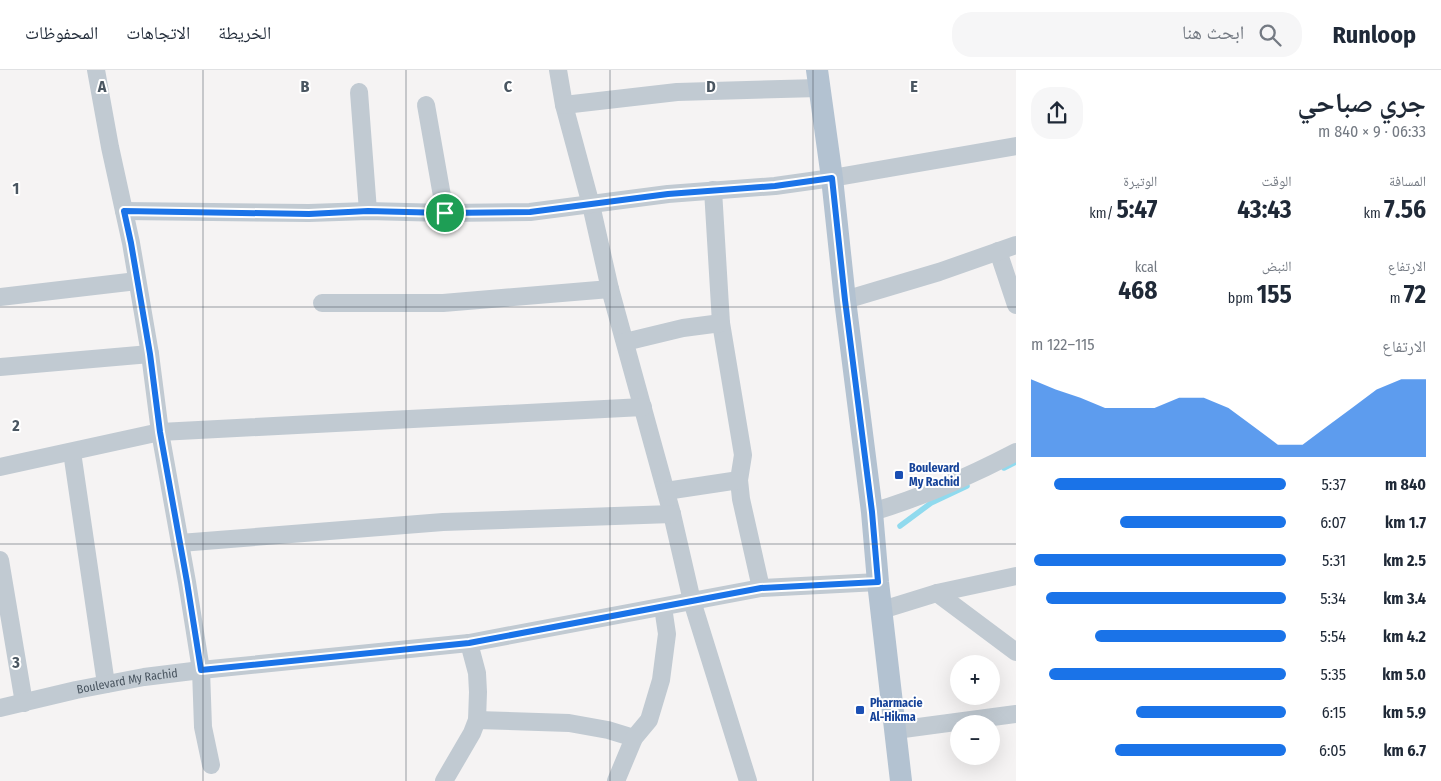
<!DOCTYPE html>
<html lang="ar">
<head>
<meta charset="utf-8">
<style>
	body { margin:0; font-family:"Fira Sans Condensed","Noto Naskh Arabic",sans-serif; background:#f6f6f7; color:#1f2937; direction:rtl; height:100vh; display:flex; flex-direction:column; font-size:19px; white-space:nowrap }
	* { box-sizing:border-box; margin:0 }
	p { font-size:16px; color:#747a83 }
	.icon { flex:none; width:28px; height:28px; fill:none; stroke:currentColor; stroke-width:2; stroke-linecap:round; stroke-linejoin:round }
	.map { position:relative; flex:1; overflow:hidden; direction:ltr }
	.side { display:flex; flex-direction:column; background:#fff; width:425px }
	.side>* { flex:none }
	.buttons { position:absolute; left:950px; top:585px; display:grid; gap:10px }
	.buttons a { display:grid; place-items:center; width:50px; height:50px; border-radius:50%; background:#fff; box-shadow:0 5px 20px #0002; font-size:25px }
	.pin { position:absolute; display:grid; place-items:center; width:42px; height:42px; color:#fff; margin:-21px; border:2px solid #fff; border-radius:50%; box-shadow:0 1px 5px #0007 }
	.round { display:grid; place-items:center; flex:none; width:52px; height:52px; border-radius:20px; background:#f6f6f7 }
	.headline { display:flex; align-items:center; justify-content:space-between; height:85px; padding:0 15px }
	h1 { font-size:28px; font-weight:700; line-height:38px }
	.figures { display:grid; grid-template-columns:repeat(3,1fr); gap:8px; height:85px; padding:5px 15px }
	.figures div { display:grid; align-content:center }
	.figures b { font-size:25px; font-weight:700 }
	.figures small { font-size:14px; font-weight:400 }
	.figures p { font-size:14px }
	.chart { height:140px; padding:10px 15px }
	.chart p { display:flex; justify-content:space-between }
	.chart svg { width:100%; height:90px; margin-top:5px; fill:#1a73e8; opacity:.7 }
	ul { padding:0 15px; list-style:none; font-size:16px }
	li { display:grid; grid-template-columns:80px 60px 1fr; align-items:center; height:38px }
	li i { height:12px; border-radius:6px; background:#1a73e8 }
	header { display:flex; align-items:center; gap:30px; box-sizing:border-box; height:70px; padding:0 25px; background:#fff; border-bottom:1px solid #e0e1e3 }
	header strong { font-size:24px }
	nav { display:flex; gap:28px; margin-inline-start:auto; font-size:18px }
	.search { width:350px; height:45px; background:#f6f6f7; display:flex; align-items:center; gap:12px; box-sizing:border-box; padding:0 18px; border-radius:20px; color:#747a83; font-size:19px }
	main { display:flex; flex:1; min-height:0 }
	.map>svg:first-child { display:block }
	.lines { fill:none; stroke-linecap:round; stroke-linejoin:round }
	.stream { stroke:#90daee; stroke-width:5.5 }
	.minor { stroke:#c1cad2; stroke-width:18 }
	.major { stroke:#b3c2d1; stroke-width:22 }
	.route-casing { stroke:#fff; stroke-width:10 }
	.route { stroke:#1a73e8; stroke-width:6 }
	.grid { fill:none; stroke:#4a5661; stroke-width:1; stroke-opacity:0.55 }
	.transit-dot { fill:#1a4fb4; stroke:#fff; stroke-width:2 }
	.labels { text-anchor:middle; stroke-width:4; stroke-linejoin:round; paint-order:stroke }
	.transit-label { font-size:12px; font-weight:bold; fill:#164399; stroke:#fff; text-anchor:start }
	.street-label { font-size:12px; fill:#4a5661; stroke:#fff }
	.grid-label { font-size:16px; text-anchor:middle; font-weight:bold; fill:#4a5661; stroke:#fff; stroke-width:4; stroke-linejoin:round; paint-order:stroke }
</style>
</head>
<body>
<header>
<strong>Runloop</strong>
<div class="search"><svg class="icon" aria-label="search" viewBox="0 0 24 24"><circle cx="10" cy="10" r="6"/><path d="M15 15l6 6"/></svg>ابحث هنا</div>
<nav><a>الخريطة</a><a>الاتجاهات</a><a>المحفوظات</a></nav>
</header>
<main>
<section class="side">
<div class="headline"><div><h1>جري صباحي</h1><p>06:33 · 9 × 840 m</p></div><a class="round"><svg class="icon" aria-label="share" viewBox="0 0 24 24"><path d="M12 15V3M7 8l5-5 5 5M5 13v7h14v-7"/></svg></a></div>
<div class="figures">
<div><p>المسافة</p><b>7.56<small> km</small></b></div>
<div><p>الوقت</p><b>43:43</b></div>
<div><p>الوتيرة</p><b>5:47<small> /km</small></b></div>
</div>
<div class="figures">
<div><p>الارتفاع</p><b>72<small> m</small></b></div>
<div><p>النبض</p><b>155<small> bpm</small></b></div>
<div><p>kcal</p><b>468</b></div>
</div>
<div class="chart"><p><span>الارتفاع</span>115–122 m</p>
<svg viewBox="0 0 160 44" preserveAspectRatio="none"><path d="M0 44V6L10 11L20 15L30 20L40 20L50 20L60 15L70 15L80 20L90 29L100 38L110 38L120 29L130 20L140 11L150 6L160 6V44z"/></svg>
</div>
<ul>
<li><b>840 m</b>5:37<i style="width:91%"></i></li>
<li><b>1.7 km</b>6:07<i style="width:65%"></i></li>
<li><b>2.5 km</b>5:31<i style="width:99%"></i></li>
<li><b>3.4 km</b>5:34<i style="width:94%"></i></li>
<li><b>4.2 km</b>5:54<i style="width:75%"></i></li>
<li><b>5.0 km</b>5:35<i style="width:93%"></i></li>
<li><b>5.9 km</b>6:15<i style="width:59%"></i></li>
<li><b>6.7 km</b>6:05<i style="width:67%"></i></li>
</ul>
</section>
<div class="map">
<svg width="1016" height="711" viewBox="0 0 1016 711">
	<rect width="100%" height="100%" fill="#f5f3f3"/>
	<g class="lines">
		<!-- stream -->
		<g class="stream">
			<polyline points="1004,398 1016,392"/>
			<polyline points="900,456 931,433 967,416"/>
		</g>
		<!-- minor -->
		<g class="minor">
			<polyline points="96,0 110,77 131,173 150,284 160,362 187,512 201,600 203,657 211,695"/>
			<polyline points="558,0 564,35 591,135 610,219 672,444 692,531 748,711"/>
			<polyline points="359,22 368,141"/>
			<polyline points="426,35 445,143"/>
			<polyline points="564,35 677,22 819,18"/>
			<polyline points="713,120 721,253 743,385 739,410 741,429 761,518"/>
			<polyline points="124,141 309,143 368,141 445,143 530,142 668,124 775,116 832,108 1016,76"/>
			<polyline points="998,181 1016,235"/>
			<polyline points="0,227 137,211"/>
			<polyline points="845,230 939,202 1016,175"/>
			<polyline points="322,233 443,233 610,219"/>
			<polyline points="625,272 683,258 721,253"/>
			<polyline points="0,297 150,284"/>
			<polyline points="72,382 106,614"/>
			<polyline points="0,397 160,362 643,337"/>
			<polyline points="666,421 739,410"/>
			<path d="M872 442C923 427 970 406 1016 382"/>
			<polyline points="180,473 443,452 672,444"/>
			<polyline points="0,490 24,633"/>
			<polyline points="937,523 1016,582"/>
			<polyline points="882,540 937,523 1016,506"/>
			<path id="s1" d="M0 638 76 620 144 607 201 600 469 573 761 518 878 512"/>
			<polyline points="477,650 569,653 608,660 634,668"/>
			<polyline points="896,660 1016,644"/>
			<polyline points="444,711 472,663 477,650 478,622 477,603 469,573"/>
			<polyline points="616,711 634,668 649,650 661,610 667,564 663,537"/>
		</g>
		<!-- major -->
		<polyline class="major" points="817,0 832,108 845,230 872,442 878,512 901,711"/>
	</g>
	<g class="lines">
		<!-- route casing -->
		<g class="route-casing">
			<polygon id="route" points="832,108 845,230 872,442 878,512 761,518 469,573 201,600 187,512 160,362 150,284 131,173 124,141 309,144 368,141 445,143 530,142 668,124 775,116"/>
		</g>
		<!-- route -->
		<use href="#route" class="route"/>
	</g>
	<!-- grid -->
	<path class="grid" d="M203 0V711M406 0V711M610 0V711M813 0V711M0 237H1016M0 474H1016"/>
	<!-- markers -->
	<g class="transit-dot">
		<rect x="894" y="400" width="10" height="10" rx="2.5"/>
		<rect x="855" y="635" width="10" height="10" rx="2.5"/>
	</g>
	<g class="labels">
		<!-- transit labels -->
		<g class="transit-label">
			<text x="909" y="402">Boulevard<tspan x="909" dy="14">My Rachid</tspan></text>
			<text x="870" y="637">Pharmacie<tspan x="870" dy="14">Al-Hikma</tspan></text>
		</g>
		<!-- street labels -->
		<g class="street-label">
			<text dy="4" stroke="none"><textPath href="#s1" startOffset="130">Boulevard My Rachid</textPath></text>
		</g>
	</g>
	<g class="grid-label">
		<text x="102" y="22">A</text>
		<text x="305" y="22">B</text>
		<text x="508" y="22">C</text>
		<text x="711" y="22">D</text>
		<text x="914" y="22">E</text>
		<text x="16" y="124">1</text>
		<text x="16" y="361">2</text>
		<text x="16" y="598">3</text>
	</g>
</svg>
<div class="buttons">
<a>+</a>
<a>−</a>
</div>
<div class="pin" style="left:445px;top:143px;background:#1e9e55"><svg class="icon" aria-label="arrive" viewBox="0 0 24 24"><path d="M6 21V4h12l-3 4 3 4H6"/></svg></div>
</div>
</main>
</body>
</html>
